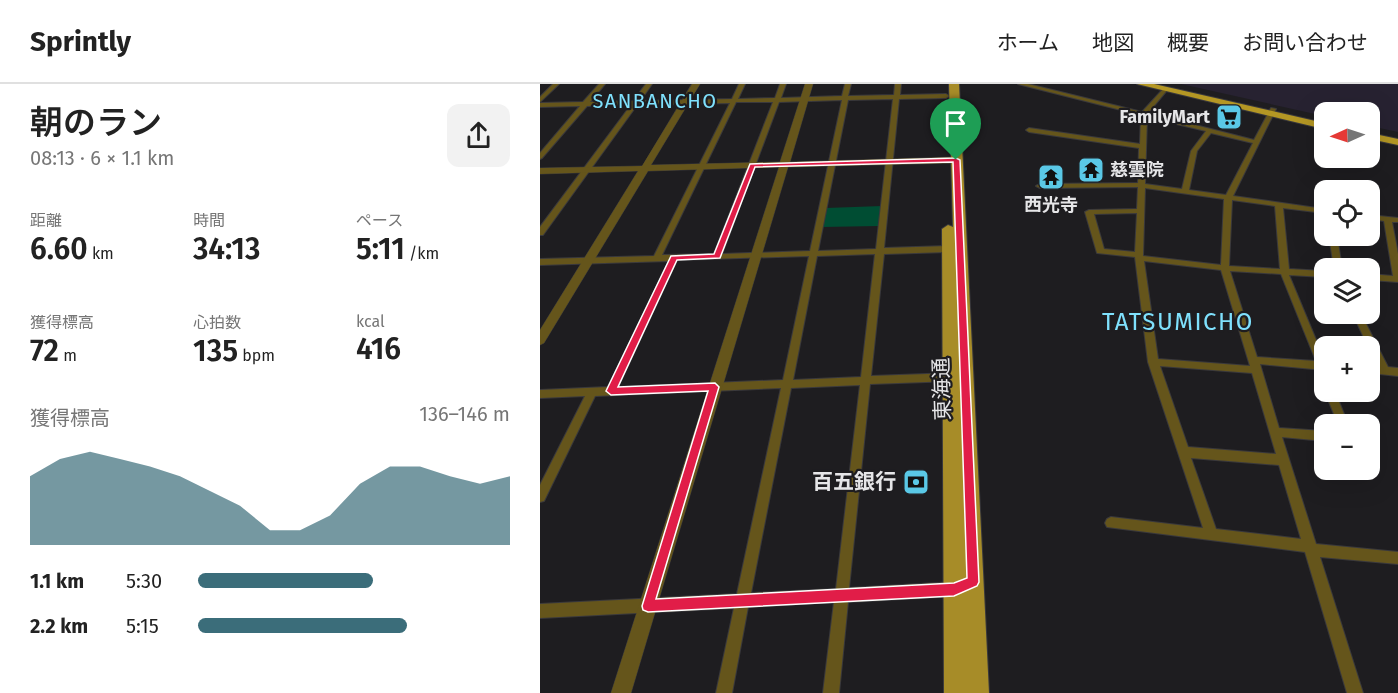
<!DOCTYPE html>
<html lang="ja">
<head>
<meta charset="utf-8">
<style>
	body { margin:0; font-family:"Fira Sans","Noto Sans JP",sans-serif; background:#f2f2f2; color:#222; height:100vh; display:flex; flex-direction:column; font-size:22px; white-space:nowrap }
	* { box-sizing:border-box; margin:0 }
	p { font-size:20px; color:#767676 }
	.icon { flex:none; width:33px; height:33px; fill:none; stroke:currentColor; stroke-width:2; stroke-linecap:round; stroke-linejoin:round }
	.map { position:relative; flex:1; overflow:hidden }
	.details { display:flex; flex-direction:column; background:#fff; width:540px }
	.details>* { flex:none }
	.needle { width:39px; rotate:267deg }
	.controls { position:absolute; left:774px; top:18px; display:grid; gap:12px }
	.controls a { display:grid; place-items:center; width:66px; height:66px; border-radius:12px; background:#fff; box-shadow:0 6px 24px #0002; font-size:30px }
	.pin { position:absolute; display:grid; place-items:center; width:51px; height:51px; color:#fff; margin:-62px -26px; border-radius:50% 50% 50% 0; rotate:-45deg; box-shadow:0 0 6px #0007 }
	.pin .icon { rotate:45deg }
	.round { display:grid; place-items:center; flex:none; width:63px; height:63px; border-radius:12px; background:#f2f2f2 }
	.summary { display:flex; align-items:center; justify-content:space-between; height:102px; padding:0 30px }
	h1 { font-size:33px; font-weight:600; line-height:45px }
	.metrics { display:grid; grid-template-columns:repeat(3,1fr); gap:9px; height:102px; padding:6px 30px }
	.metrics div { display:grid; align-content:center }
	.metrics b { font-size:30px; font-weight:600 }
	.metrics small { font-size:16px; font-weight:400 }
	.metrics p { font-size:16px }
	.chart { height:168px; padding:12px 30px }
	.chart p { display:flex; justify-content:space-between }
	.chart svg { width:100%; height:108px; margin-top:6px; fill:#3b6d7a; opacity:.7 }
	ul { padding:0 30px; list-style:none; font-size:20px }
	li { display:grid; grid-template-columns:96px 72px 1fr; align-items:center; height:45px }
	li i { height:15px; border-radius:8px; background:#3b6d7a }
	header { display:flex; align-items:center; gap:36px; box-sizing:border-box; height:84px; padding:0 30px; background:#fff; border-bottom:2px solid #e0e0e0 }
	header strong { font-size:28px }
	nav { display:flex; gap:33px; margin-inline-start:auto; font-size:21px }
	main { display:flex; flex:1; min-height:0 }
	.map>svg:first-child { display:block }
	.industrial { fill:#272231 }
	.green { fill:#004d33 }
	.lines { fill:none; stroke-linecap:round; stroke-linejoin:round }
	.minor-casing { stroke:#3a393c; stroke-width:2 }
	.tertiary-casing { stroke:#3a393c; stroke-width:1 }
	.primary-casing { stroke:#3a393c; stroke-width:2 }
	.trunk-casing { stroke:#3a393c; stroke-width:2 }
	.minor { fill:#65551b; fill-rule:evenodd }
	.tertiary { fill:#65551b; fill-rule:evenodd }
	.primary { fill:#a78c28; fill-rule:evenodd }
	.trunk { fill:#b49724; fill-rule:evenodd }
	.route { fill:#e11d48; stroke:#fff; stroke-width:1.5; fill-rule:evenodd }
	.labels { text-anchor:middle; stroke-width:4.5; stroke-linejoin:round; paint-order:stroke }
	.far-poi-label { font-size:18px; font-weight:bold; fill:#e6e6e8; stroke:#1e1d20; text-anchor:end }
	.far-quarter-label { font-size:20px; letter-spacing:1.5px; fill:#7fe1fd; stroke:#1e1d20 }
	.street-label { font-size:21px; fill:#e6e6e8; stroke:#1e1d20 }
	.poi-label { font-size:21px; font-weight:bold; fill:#e6e6e8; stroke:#1e1d20; text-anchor:end }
	.quarter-label { font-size:24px; letter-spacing:1.5px; fill:#7fe1fd; stroke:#1e1d20 }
</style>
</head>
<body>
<header>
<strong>Sprintly</strong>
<nav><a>ホーム</a><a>地図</a><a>概要</a><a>お問い合わせ</a></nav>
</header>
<main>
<section class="details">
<div class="summary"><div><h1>朝のラン</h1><p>08:13 · 6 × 1.1 km</p></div><a class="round"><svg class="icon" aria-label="share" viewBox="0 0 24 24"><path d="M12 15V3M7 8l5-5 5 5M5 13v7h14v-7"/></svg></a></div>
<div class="metrics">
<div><p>距離</p><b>6.60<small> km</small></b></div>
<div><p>時間</p><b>34:13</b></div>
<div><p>ペース</p><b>5:11<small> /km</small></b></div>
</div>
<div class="metrics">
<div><p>獲得標高</p><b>72<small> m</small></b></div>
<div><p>心拍数</p><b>135<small> bpm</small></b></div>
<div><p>kcal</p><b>416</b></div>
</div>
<div class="chart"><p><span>獲得標高</span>136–146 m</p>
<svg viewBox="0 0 160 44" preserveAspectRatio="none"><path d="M0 44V16L10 9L20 6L30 9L40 12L50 16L60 22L70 28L80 38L90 38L100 32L110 19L120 12L130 12L140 16L150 19L160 16V44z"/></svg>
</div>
<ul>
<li><b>1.1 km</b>5:30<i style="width:56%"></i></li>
<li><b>2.2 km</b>5:15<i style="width:67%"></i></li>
</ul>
</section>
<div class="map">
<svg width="858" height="609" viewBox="0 0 858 609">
	<rect width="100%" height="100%" fill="#1e1d20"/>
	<!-- industrial -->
	<polygon class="industrial" points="641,0 858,0 858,48 830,42 830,28 784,28 784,32"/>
	<!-- green -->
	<polygon class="green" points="342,122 339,142 282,143 286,124"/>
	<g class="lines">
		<!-- minor casing -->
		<g class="minor-casing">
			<g id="minor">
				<polygon points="13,0 19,0 0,18 0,13"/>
				<path d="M59 0H65L50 18 93 17 106 0H112L100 17 192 15 199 0H205L198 15 235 14 240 0H246L241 14 302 12 305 0H311L308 12 354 11 355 0H361L360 11 406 10 409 12 406 14 359 15 344 164 408 162 412 165 408 168 344 170 331 292 415 289 420 293 415 297 330 300 309 504 416 498 421 500 423 505 421 510 416 512 308 518 299 609H283L294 518 208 523 192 609H176L194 524 0 534V520L197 510 241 304 55 312 4 417 0 418V401L45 312 0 314V306L68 303 129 177 0 181V175L114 172 190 19 97 21 3 151H0V143L91 21 47 22 2 74 0 75V69L40 22 0 23V19L43 18ZM353 15 336 165 278 167 308 16ZM302 16 270 167 182 170 239 18ZM196 18H233L174 170 122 171ZM335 170 321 293 253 296 277 172ZM269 172 243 296 78 303 137 176ZM320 301 296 505 211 509 251 304Z"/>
				<path d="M478 0H488L602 28 625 3 628 5 608 29 714 56 731 24 736 25 693 112 784 125V129L743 124 749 185 784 187V193L749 191 784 275V286L720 280 739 344 784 347V357L742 353 776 460 858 468V480L780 473 823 609H807L765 468 567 443 565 439 567 435 571 433 663 444 608 278 595 173 557 169 545 128 549 126 597 125 598 103 500 104 496 102 500 100 598 99 599 64 489 48 486 46 489 44 600 60 601 31ZM607 33 666 47 651 67 642 105 605 100ZM671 49 713 59 686 111 649 106 657 67ZM605 104 684 115 681 181 603 172ZM692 116 735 122 740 185 689 182ZM597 129 595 168 564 165 554 130ZM604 177 681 186 710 282 618 275ZM690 187 741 190 776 277 717 273ZM620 282 712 289 736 370 648 363ZM651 374 739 381 761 455 676 445Z"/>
				<polygon points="830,131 858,134 858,138 852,138 858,170 858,198 830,196 830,190 853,192 844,137 830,135"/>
				<polygon points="789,152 797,152 802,184 794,184"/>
				<polygon points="813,230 821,230 848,283 858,284 858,292 830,289 830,281 837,282"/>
				<polygon points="785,308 795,308 808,340 798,340"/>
			</g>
		</g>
		<!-- tertiary casing -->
		<g class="tertiary-casing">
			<polygon id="tertiary" points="152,0 160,0 111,81 240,78 265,0 273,0 250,78 416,73 420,76 416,79 248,83 91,609 71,609 239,83 108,87 4,259 0,261 0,246 98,87 0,90 0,84 102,82"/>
		</g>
		<!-- primary casing -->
		<g class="primary-casing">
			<polygon id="primary" points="409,0 419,0 449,609 404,609 402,145 408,141 413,143"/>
		</g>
		<!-- trunk casing -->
		<g class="trunk-casing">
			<g id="trunk">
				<polygon points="597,0 614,0 784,39 784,45"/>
				<polygon points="830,49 858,55 858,61 830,55"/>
			</g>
		</g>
		<!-- minor -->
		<use href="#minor" class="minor"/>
		<!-- tertiary -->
		<use href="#tertiary" class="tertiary"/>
		<!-- primary -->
		<use href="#primary" class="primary"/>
		<!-- trunk -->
		<use href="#trunk" class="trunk"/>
	</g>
	<!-- route -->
	<path class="route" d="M416 74 420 76 439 498 437 502 414 512 108 528 103 526 102 522 168 307 71 311 66 307 131 172 174 170 210 80ZM413 78 427 494 414 499 116 515 179 303 175 299 78 303 137 176 180 174 215 83Z"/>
	<!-- icons -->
	<defs>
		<g id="supermarket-square" transform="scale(1.35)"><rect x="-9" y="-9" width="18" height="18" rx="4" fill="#5ac8e6" stroke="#1e1d20"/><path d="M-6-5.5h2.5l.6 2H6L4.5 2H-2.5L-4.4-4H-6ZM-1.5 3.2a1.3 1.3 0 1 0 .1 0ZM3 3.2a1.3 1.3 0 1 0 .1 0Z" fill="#111"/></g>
		<g id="temple-square" transform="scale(1.35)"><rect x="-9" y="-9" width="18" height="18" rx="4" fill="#5ac8e6" stroke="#1e1d20"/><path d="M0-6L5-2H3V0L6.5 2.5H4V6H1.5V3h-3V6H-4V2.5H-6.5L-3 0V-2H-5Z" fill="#111"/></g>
		<g id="bank-square" transform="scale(1.35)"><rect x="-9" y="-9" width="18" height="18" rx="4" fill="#5ac8e6" stroke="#1e1d20"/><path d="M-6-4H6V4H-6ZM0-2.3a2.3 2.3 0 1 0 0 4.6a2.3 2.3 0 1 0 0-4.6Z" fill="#111"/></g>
	</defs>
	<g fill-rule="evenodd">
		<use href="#supermarket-square" x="689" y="33"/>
		<use href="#temple-square" x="551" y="86"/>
		<use href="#temple-square" x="511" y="93"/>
		<use href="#bank-square" x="376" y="398"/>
	</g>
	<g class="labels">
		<!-- far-poi labels -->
		<g class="far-poi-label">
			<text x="670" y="39">FamilyMart</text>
			<text x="570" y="92" text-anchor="start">慈雲院</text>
			<text x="511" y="127" text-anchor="middle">西光寺</text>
		</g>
		<!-- far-quarter labels -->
		<g class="far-quarter-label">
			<text x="115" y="24">SANBANCHO</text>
		</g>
		<!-- street labels -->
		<g class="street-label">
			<text transform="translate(402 305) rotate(-92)" y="7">東海通</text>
		</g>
		<!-- poi labels -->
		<g class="poi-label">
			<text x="356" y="405">百五銀行</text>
		</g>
		<!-- quarter labels -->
		<g class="quarter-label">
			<text x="638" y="246">TATSUMICHO</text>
		</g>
	</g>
</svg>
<div class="controls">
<a><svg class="needle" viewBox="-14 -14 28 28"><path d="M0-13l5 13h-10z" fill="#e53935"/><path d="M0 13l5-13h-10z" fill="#767676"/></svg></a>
<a><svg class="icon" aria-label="locate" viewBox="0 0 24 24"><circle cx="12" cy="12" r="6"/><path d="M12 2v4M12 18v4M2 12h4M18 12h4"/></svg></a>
<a><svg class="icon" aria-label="layers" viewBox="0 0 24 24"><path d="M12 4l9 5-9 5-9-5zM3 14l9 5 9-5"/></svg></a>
<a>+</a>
<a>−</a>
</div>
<div class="pin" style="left:416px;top:76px;background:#1e9e55"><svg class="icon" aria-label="arrive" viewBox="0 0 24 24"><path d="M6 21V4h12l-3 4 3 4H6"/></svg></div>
</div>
</main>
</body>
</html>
